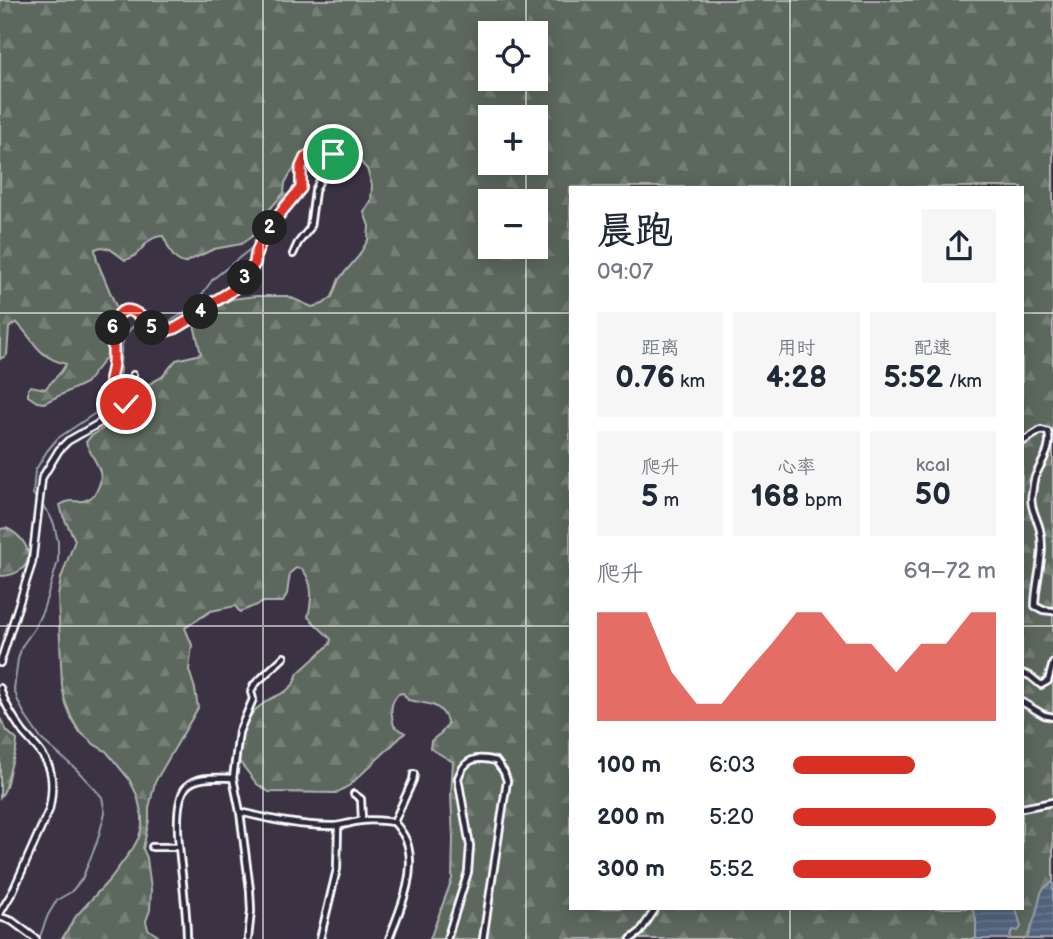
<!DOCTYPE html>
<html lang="zh">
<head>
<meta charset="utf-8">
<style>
	body { margin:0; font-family:"Balsamiq Sans","LXGW WenKai TC",sans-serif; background:#f6f6f7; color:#1f2937; height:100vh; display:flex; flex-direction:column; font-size:26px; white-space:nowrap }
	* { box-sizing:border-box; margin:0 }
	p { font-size:23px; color:#747a83 }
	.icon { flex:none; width:38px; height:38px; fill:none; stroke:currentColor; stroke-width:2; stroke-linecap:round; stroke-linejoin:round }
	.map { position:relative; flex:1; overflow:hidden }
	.drawer { position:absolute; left:569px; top:186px; width:455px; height:724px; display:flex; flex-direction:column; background:#fff; border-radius:0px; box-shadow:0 4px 18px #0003 }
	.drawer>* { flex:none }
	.buttons { position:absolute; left:478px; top:21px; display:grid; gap:14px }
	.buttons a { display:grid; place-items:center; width:70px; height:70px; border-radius:0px; background:#fff; box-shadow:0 4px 18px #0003; font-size:35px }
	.pin { position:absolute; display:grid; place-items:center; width:60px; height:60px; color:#fff; margin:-30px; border:4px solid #fff; border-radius:50%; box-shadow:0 2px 7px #0007 }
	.km { position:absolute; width:35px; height:35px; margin:-18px; border-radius:50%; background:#222; color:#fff; font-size:19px; line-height:35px; text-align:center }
	.round { display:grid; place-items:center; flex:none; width:74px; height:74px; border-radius:0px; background:#f6f6f7 }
	.headline { display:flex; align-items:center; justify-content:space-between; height:119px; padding:0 28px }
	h1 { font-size:38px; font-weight:600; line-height:52px }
	.stats { display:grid; grid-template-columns:repeat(3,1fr); gap:10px; height:119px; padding:7px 28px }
	.stats div { display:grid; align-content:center; border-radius:0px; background:#f6f6f7; text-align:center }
	.stats b { font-size:30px; font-weight:600 }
	.stats small { font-size:19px; font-weight:400 }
	.stats p { font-size:19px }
	.chart { height:196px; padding:14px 28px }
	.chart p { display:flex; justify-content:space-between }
	.chart svg { width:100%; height:126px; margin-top:7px; fill:#d93025; opacity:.7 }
	ul { padding:0 28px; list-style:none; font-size:23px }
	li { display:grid; grid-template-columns:112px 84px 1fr; align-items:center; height:52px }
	li i { height:18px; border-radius:9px; background:#d93025 }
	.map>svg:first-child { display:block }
	.forest { fill:url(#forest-firs); stroke:#aeb4ae; stroke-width:2; fill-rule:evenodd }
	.water { fill:url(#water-rules); stroke:#97a1b0; stroke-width:2 }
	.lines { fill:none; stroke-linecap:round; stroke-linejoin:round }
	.stream { stroke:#97a1b0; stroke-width:2 }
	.minor-casing { stroke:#fff; stroke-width:10 }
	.tertiary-casing { stroke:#fff; stroke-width:10 }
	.minor { stroke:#2f2a3d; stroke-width:4.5 }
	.tertiary { stroke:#2f2a3d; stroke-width:5 }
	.route-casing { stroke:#fff; stroke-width:14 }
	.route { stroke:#d93025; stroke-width:9 }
	.grid { fill:none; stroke:#fff; stroke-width:2; stroke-opacity:0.55 }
</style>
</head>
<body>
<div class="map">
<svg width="1053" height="939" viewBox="0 0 1053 939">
	<defs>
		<pattern id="forest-firs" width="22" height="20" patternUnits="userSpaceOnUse" patternTransform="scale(1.75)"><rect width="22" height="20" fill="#5c685d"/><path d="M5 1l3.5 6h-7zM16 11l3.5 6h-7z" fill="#747f75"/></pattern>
		<pattern id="water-rules" width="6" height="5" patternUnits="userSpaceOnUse" patternTransform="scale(1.75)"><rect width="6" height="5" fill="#51627b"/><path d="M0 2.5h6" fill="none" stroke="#6b7a8f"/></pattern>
	</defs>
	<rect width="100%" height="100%" fill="#3b3344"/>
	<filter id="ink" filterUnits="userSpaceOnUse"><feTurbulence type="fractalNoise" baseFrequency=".0143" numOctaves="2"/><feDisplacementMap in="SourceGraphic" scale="14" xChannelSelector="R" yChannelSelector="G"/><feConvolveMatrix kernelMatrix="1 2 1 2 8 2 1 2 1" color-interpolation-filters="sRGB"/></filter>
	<g filter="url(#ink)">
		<!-- forest -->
		<g class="forest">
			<path d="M0 0H1053V939H430L452 879 453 838 451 796 453 762 430 748 431 741 442 732 448 724C442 702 428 704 408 700L403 693 398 694C389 704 391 713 394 726L405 733 350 785 336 793 269 792 257 784 239 761 243 727 255 710 268 700 285 692 293 685 298 673 330 644 331 639 308 617C312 600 314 583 302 569L296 568 290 573 287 594 283 602H264L240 612 235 606 211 611 185 628 192 645 189 670 195 689 198 708 155 782 149 808V820L143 849 147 858 151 889 150 910 146 921 148 929 158 936V939H62L76 916 110 879 133 848 139 837 142 826V816L137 795 129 779 106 751 95 745 79 731 72 719 65 701 62 686 58 596 61 578 75 540 63 516 60 505C73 497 76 504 86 500 92 498 96 493 98 488 107 470 91 459 86 442L91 436 117 420 129 411 136 402 139 391 147 385 162 377 176 360 201 354 194 325 198 318 207 311 232 299 256 296H287L312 307 323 304 332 297 339 279 358 257 368 240 369 226 364 212 371 201 372 185 367 169 358 159 347 153 332 150H316L305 156 290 174 285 183 284 193 262 218 255 234 241 244 214 249 184 263C171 260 169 246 163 236 144 236 142 257 125 260L110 249 101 247 95 249 97 261 118 311 117 332 111 351 86 383 44 403 37 402 28 396V389L31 386 45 389 61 372 66 364C36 357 36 341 16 322L9 328 7 355 0 359ZM490 33H536V79H490ZM490 117H536V163H490ZM570 187H1022V908H570ZM490 201H536V247H490Z"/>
			<path d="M6 528C36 542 37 575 0 576V529Z"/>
			<path d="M0 718 7 731 17 740C17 753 13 757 10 769 7 780 8 788 0 797Z"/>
		</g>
		<!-- water -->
		<g class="water">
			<polygon points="1053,882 1053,939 1027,939 1036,914 1041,893 1043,889"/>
			<polygon points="972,908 1016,908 1021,927 1018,931 1013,930 1011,932 1010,939 976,939 976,919"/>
		</g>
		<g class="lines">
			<!-- stream -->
			<g class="stream">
				<polyline points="150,322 169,322 184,313 200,297 213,279 254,246 285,194"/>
				<path d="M119 381C122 359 115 329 144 322"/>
				<polyline points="38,501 33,494 35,471 47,451 58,438 97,412 113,396 117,387"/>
				<polyline points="39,939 48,915 57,900 71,892 82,879 97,842 105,813 102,797 76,769 41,739 26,717 18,701 14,689 18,659 22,646 34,629 43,610 58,561 58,542 54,524 49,514 42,505"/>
			</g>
			<!-- minor casing -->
			<g class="minor-casing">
				<g id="minor">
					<polyline points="131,389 116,383 110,378 113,366 114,322 122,312 128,310 141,316 152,328 159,333 176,328 198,315 212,303 230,292 243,281 255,263 260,244 274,221 301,188 301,167 305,158 317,149 331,152 333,157 322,175 315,191 310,228 298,243 293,254"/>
					<path d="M1022 442 1041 430 1048 432C1053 449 1041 462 1035 477 1033 482 1033 488 1032 493 1029 507 1037 517 1040 530 1046 555 1035 581 1035 606L1043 610 1053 611"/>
					<polyline points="1022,673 1030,676 1041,685 1048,681 1053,663"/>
					<polyline points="1022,702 1044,715 1053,717"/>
					<polyline points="354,794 361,799 362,820"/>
					<polyline points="1022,808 1053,802"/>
					<path d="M240 812C274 820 298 826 333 826 342 826 351 822 361 821 372 819 383 821 394 822 400 829 406 837 408 846 416 877 399 911 389 939"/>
					<polyline points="394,822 413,780 414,774"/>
					<polyline points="152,847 178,847"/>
					<path d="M187 939C187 921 185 903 183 884 181 861 171 806 186 787 196 775 218 778 233 778"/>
					<polyline points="248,939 251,911 250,890 240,812 233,778 239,732 253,699 251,692 254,685 284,657"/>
					<polyline points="320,939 337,869 338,826"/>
					<path d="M447 939 468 872 470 846 458 778C465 758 476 756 496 761L504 772 507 781 483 939"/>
					<polyline points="631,939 640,932 656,908"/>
				</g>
			</g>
			<!-- tertiary casing -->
			<g class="tertiary-casing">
				<g id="tertiary">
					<polyline points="0,663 32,563 42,478 59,450 68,441 110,417 126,404 133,375"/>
					<path d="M0 688C4 704 14 719 23 732 32 743 44 753 49 767 54 781 52 796 49 810L13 891 0 913"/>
					<polyline points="0,917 12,921 36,939"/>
				</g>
			</g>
			<!-- minor -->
			<use href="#minor" class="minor"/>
			<!-- tertiary -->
			<use href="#tertiary" class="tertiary"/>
		</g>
	</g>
	<g class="lines" filter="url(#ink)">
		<!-- route casing -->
		<g class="route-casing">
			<path id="route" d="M126 404 131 389 116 383 110 379C111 373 113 368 113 362 114 349 108 301 134 312 145 317 150 328 159 333L176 328 198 315 212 303 230 292 243 281 255 263 256 254 260 244 274 221 301 188V167L305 158 317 149 331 152 333 154"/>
		</g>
		<!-- route -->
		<use href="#route" class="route"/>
	</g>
	<!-- grid -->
	<path class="grid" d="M263 0V939M526 0V33M790 0V187M526 79V117M526 163V201M526 247V939M0 313H570M1022 313H1053M0 626H570M1022 626H1053M790 908V939"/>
</svg>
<div class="buttons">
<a><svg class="icon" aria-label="locate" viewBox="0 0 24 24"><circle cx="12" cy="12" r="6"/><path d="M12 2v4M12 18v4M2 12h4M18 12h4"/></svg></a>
<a>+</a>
<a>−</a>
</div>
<div class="pin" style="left:333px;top:154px;background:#1e9e55"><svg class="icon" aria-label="arrive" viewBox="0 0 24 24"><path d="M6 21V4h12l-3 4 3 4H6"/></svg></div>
<div class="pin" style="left:126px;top:404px;background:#d93025"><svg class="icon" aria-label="check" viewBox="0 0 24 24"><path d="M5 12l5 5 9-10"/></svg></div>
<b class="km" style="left:270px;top:228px">2</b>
<b class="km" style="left:245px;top:278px">3</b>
<b class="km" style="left:201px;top:312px">4</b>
<b class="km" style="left:152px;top:328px">5</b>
<b class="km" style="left:113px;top:328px">6</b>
<section class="drawer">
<div class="headline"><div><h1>晨跑</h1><p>09:07</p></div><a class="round"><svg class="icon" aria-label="share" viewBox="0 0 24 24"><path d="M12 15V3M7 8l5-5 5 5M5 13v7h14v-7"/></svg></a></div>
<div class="stats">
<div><p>距离</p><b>0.76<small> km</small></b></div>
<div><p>用时</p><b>4:28</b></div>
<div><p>配速</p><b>5:52<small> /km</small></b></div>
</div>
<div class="stats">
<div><p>爬升</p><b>5<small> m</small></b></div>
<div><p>心率</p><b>168<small> bpm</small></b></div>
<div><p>kcal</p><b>50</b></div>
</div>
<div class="chart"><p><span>爬升</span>69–72 m</p>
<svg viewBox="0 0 160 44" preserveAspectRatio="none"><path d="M0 44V6L10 6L20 6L30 27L40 38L50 38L60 27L70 17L80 6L90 6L100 17L110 17L120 27L130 17L140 17L150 6L160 6V44z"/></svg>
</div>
<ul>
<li><b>100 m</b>6:03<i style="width:60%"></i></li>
<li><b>200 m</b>5:20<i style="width:100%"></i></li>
<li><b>300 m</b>5:52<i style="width:68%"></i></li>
</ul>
</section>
</div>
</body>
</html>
